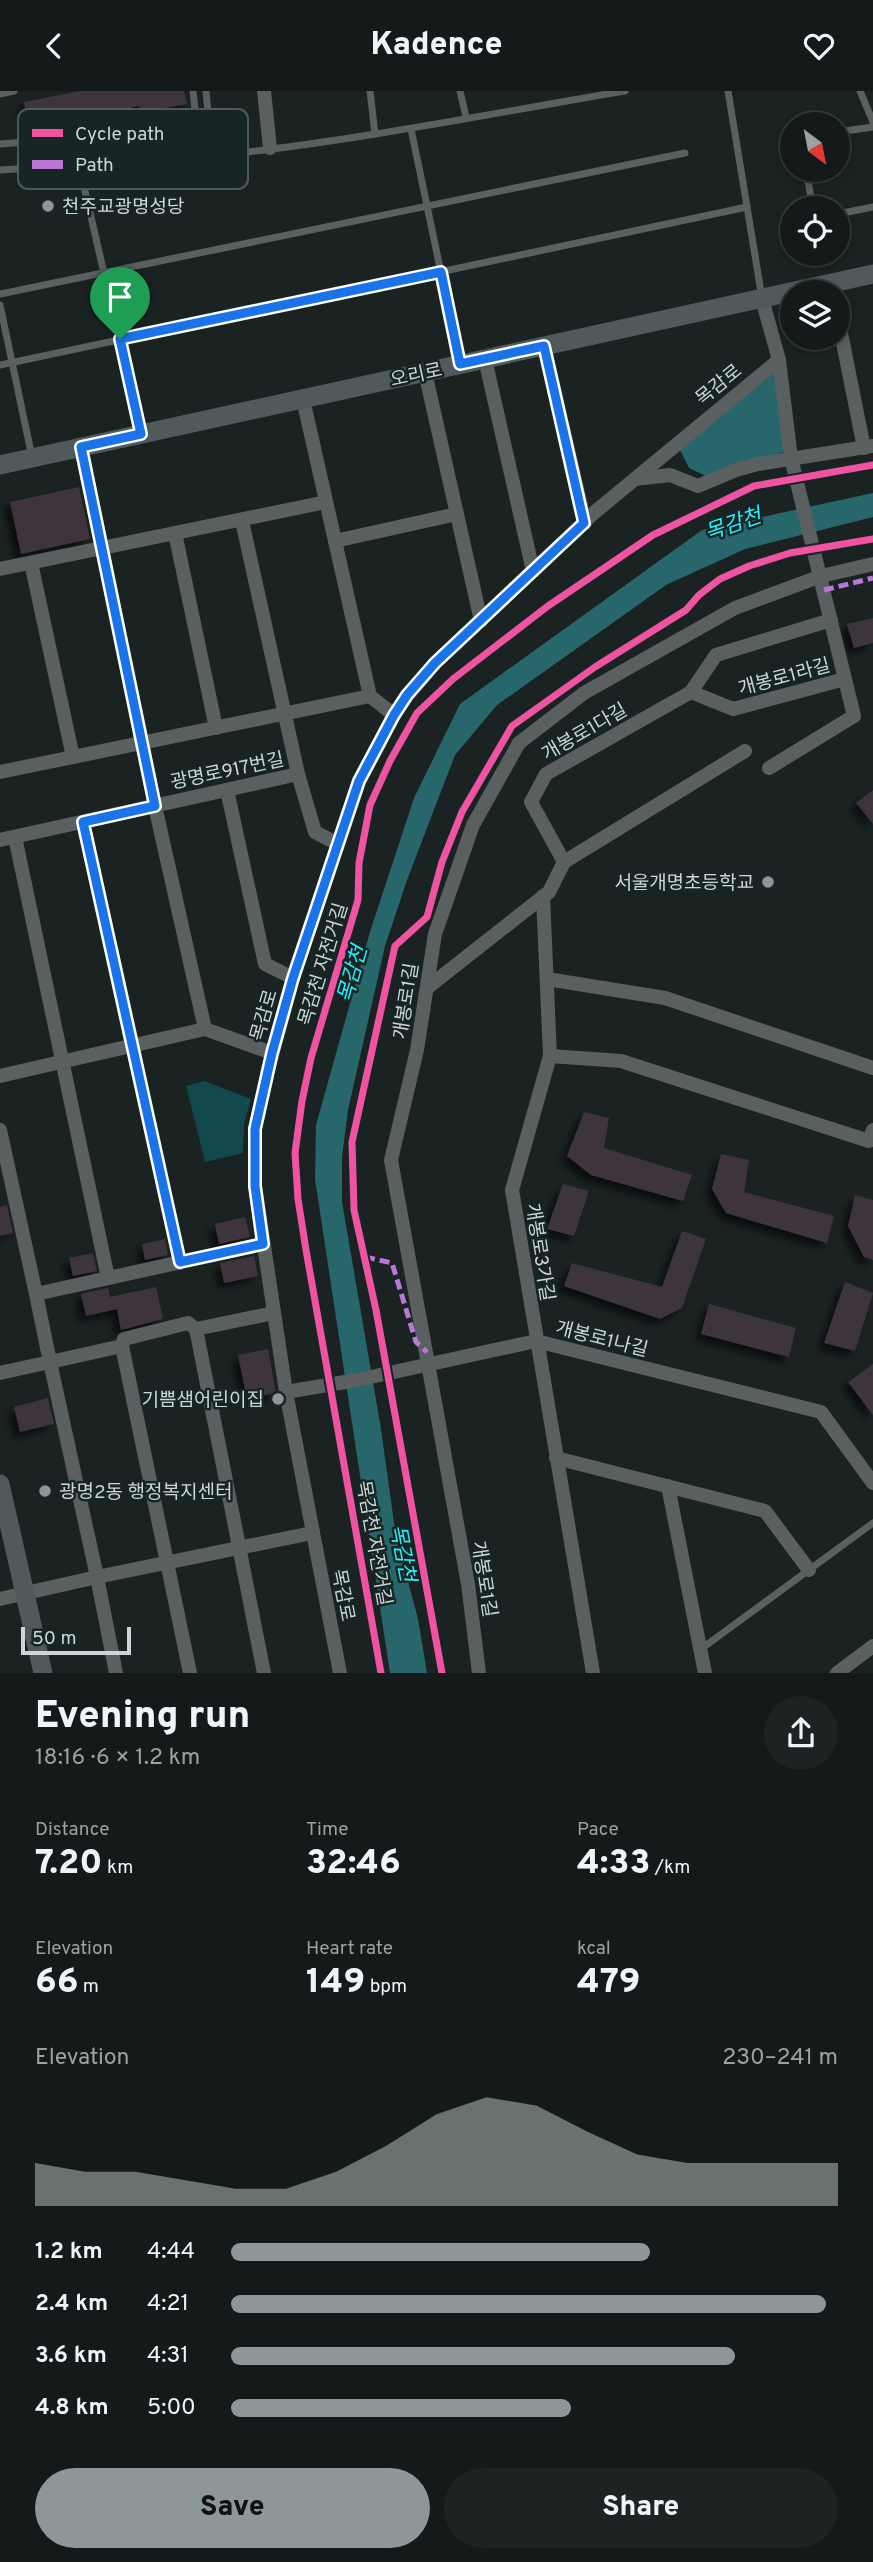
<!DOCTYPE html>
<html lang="en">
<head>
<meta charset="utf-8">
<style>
	body { margin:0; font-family:Overpass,"Noto Sans KR",sans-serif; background:#1d2323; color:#f1f3f6; height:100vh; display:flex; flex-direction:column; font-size:26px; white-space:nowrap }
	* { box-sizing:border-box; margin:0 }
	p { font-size:23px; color:#9da1a2 }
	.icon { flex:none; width:38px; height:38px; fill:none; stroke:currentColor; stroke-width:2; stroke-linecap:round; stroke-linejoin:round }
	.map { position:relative; height:1582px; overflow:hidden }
	.sheet { display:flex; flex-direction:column; background:#141a1a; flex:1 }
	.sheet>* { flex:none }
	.needle { width:46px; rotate:148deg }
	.tools { position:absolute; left:780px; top:21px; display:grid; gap:14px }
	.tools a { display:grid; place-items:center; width:70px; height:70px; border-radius:50%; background:#141a1a; box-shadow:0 4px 10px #0003,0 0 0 2px #333839; font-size:35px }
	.scale { position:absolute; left:21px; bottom:18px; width:110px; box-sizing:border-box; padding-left:7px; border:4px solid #cdd6d6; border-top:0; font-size:19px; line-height:24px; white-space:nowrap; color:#cdd6d6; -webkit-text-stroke:5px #172525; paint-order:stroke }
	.pin { position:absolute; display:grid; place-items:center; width:60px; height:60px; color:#fff; margin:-72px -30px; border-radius:50% 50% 50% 0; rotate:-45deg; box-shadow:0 0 7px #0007 }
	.pin .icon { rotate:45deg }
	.round { display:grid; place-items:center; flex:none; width:74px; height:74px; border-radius:37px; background:#1d2323 }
	.headline { display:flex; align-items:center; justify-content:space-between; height:119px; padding:0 35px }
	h1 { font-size:38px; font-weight:800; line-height:52px }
	.figures { display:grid; grid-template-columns:repeat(3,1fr); gap:10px; height:119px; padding:7px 35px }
	.figures div { display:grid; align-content:center }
	.figures b { font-size:35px; font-weight:800 }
	.figures small { font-size:19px; font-weight:400 }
	.figures p { font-size:19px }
	.chart { height:196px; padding:14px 35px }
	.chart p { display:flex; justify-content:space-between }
	.chart svg { width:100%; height:126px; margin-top:7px; fill:#8e9797; opacity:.7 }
	.action { display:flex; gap:14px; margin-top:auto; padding:14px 35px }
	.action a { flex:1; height:80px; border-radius:42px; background:#8e9797; color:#111; font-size:28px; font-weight:800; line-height:80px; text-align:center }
	.action a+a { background:#1d2323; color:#f1f3f6 }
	ul { padding:0 35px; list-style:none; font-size:23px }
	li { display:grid; grid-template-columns:112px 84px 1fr; align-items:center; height:52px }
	li i { height:18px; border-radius:9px; background:#8e9797 }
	header { display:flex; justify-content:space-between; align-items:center; height:91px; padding:0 35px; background:#141a1a; font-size:32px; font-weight:800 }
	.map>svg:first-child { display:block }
	.green { fill:#12494c }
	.water { fill:#27676b }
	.building { fill:#3e343a; filter:url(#shadow) }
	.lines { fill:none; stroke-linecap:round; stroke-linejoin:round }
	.service { stroke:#5a5f60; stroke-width:7 }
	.minor { stroke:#5a5f60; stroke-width:14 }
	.secondary { stroke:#515a5a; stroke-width:19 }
	.quiet { stroke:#ba77d6; stroke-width:5; stroke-dasharray:10 5; stroke-linecap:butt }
	.cycleway-casing { stroke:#172525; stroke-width:11 }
	.cycleway { stroke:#f153a3; stroke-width:7 }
	.route-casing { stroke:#fff; stroke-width:14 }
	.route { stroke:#1a73e8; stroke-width:9 }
	.poi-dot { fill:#8e9797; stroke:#172525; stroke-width:2.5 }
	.labels { text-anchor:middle; stroke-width:5; stroke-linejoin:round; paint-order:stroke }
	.poi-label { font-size:19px; fill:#cdd6d6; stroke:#172525; text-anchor:start }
	.street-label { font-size:19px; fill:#cdd6d6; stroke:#172525 }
	.water-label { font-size:21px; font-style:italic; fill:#25f3fe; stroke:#172525 }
	.key { fill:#172525; stroke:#4e5a5a; stroke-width:2 }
	.key-label { font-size:19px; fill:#cdd6d6 }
</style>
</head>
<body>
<header><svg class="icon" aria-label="back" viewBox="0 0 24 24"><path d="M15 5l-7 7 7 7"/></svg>Kadence<svg class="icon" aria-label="heart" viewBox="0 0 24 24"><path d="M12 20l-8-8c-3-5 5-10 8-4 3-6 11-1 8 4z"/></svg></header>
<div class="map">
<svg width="873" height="1582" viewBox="0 0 873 1582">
	<defs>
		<filter id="shadow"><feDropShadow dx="-6" dy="6" stdDeviation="3.5" flood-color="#0009"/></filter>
	</defs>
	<rect width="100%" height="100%" fill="#1a2222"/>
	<!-- green -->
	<polygon class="green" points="204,990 251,1008 244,1033 243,1062 205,1071 186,995"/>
	<!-- water -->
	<g class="water">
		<polygon points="775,281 784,361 706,385 689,377 680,359"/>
		<polygon points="873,402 873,426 745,458 666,494 497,614 455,664 407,789 385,855 348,1019 342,1066 342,1111 381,1338 396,1446 418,1528 427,1582 390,1582 315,1088 316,1034 370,841 414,707 460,613 702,439"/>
	</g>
	<!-- building -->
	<g class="building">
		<polygon points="79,0 184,0 187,13 140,22 139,15 29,38 24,11"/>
		<polygon points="79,396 90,448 21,463 10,411"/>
		<polygon points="873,527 873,552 854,557 847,533"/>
		<polygon points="873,699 873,733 856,712"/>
		<polygon points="584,1021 609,1027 604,1057 692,1084 683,1110 591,1084 567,1065"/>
		<polygon points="721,1063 749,1069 744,1101 834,1125 827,1152 726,1122 712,1098"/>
		<polygon points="563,1093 589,1100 574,1145 547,1138"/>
		<polygon points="855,1104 873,1109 873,1169 864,1166 848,1135"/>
		<polygon points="7,1114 13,1142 0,1145 0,1116"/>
		<polygon points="245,1126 250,1146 219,1153 215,1133"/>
		<polygon points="682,1140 706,1148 682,1217 660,1228 564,1195 572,1172 662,1196"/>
		<polygon points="165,1148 168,1164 145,1169 142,1153"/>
		<polygon points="93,1162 97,1180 73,1185 69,1167"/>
		<polygon points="254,1165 258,1185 224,1192 220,1172"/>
		<polygon points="845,1191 873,1202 855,1260 824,1252"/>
		<polygon points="156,1196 163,1228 121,1239 117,1218 86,1225 81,1203 108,1197 110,1206"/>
		<polygon points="709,1213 796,1237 789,1266 701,1243"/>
		<polygon points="268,1258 276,1302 247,1308 238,1264"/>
		<polygon points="873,1273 873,1324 848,1291"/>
		<polygon points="48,1307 54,1333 20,1341 14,1316"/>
	</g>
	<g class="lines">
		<!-- service -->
		<g class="service">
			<polyline points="206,0 212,65"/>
			<polyline points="370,0 375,43"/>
			<polyline points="460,0 466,26"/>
			<polyline points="728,0 762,207"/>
			<polyline points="860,0 873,31"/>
			<polyline points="0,3 14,0"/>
			<polyline points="411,38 460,273"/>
			<polyline points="838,41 873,36"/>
			<polyline points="0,53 197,37 193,0"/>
			<polyline points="79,74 141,342"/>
			<path d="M0 79C70 75 141 72 212 65 350 51 488 23 625 0"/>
			<polyline points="806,79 813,117"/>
			<polyline points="838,123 873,116"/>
			<polyline points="0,203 685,62"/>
			<polyline points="0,214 32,366"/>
			<polyline points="0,274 747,116"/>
			<polyline points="701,1558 873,1432"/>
		</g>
		<!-- minor -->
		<g class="minor">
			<polyline points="264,0 270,57"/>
			<polyline points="838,227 864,357"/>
			<polyline points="544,255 585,432"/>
			<polyline points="485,268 533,480"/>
			<polyline points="425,281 481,530"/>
			<polyline points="303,308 370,605 394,624"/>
			<polyline points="81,356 155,715 205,938"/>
			<polyline points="635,388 670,384 698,395 736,379 758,373 873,355"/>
			<polyline points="242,430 298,683 315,741 338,753"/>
			<polyline points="175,442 216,637"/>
			<polyline points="335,450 457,423"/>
			<polyline points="31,472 73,666"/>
			<polyline points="0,478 326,411"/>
			<polyline points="691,601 733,618 845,588"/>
			<polyline points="769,677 854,625 791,367 779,269"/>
			<polyline points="0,681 370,605"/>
			<polyline points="227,699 265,873 293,887"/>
			<polyline points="83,731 180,1172"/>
			<polyline points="15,746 108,1187"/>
			<polyline points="0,749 298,683"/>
			<polyline points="564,771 531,711 546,683 691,601 716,564 831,529"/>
			<polyline points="543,805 550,965"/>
			<polyline points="547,888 665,907 873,977"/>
			<polyline points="427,897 549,801 564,771 745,660"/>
			<polyline points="0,985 205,938 272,962"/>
			<polyline points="0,1039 36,1203 263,1153"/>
			<polyline points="274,1222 196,1238 188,1232 124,1248 122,1255 50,1271 97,1486 312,1442"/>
			<polyline points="196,1238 264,1582"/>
			<polyline points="122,1255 190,1582"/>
			<polyline points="0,1282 50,1271 36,1203"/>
			<polyline points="286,1301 357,1289 536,1250 821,1321 873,1392"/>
			<polyline points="556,1367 765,1420 809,1479"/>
			<polyline points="668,1395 705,1582"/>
			<polyline points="0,1508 97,1486 116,1582"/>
			<polyline points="340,1582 286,1301 255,1095 255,1038 268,979 293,887 359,690 394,624 407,605 435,572 595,421 779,269 762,208"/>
			<polyline points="479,1582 468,1493 391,1069 417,959 435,843 473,734 519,652 584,602 735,517 821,485 873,473"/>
			<polyline points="593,1582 512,1099 550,965 621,970 869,1050 873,1039"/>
			<polyline points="837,1582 873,1555"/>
		</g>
		<!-- secondary -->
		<g class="secondary">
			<polyline points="0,374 873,183"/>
			<polyline points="0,1393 43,1582"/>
		</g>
		<!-- quiet -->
		<g class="quiet">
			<polyline points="824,499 873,487"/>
			<polyline points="365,1166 392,1172 416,1251 427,1261"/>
		</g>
		<!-- cycleway casing -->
		<g class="cycleway-casing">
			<g id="cycleway">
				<polyline points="381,1582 306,1159 298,1108 295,1062 302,1010 311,967 358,809 359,772 370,714 390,670 417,622 453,588 548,515 653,444 754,395 873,374"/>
				<polyline points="442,1582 376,1219 354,1119 352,1051 395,855 427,826 442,771 462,721 512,635 595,576 686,519 699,504 720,488 749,475 790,462 873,448"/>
			</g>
		</g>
		<!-- cycleway -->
		<use href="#cycleway" class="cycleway"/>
	</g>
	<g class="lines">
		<!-- route casing -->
		<g class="route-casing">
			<polygon id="route" points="441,181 460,273 544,255 584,432 435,572 407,604 394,624 359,690 293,887 272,962 255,1038 255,1095 263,1153 180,1171 83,731 155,715 81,356 141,343 120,248"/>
		</g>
		<!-- route -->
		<use href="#route" class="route"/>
	</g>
	<!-- markers -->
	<g class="poi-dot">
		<circle cx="48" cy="115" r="7"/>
		<circle cx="768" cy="791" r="7"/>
		<circle cx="278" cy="1308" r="7"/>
		<circle cx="45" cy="1400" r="7"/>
	</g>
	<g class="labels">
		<!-- poi labels -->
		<g class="poi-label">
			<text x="62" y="122">천주교광명성당</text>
			<text x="754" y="798" text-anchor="end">서울개명초등학교</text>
			<text x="264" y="1315" text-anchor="end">기쁨샘어린이집</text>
			<text x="59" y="1407">광명2동 행정복지센터</text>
		</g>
		<!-- street labels -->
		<g class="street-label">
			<text transform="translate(416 283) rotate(-12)" y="7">오리로</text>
			<text transform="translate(718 293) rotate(-39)" y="7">목감로</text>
			<text transform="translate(784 585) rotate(-15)" y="7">개봉로1라길</text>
			<text transform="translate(584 640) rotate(-30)" y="7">개봉로1다길</text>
			<text transform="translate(227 679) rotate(-12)" y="7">광명로917번길</text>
			<text transform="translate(322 873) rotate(-73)" y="7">목감천 자전거길</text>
			<text transform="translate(405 910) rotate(-81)" y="7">개봉로1길</text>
			<text transform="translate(263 924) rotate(-74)" y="7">목감로</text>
			<text transform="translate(541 1161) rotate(81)" y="7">개봉로3가길</text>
			<text transform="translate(602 1247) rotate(14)" y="7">개봉로1나길</text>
			<text transform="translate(375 1452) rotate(80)" y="7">목감천 자전거길</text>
			<text transform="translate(485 1488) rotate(81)" y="7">개봉로1길</text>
			<text transform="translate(344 1504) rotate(79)" y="7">목감로</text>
		</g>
		<!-- water labels -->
		<g class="water-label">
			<text transform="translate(733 433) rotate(-19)" y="7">목감천</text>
			<text transform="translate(352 883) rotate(-74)" y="7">목감천</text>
			<text transform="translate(403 1462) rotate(79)" y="7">목감천</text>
		</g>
	</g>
	<!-- legend -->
	<rect x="18" y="18" width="230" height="80" rx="10" class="key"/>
	<rect x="32" y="38" width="31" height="8" fill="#f153a3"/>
	<rect x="32" y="69" width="31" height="9" fill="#ba77d6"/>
	<g class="key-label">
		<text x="75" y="49">Cycle path</text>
		<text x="75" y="80">Path</text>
	</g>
</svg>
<div class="tools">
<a><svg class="needle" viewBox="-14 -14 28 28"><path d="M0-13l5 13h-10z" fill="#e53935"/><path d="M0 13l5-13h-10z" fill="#9da1a2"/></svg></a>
<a><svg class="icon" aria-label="locate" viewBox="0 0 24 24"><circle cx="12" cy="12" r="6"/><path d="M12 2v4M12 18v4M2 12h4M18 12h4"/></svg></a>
<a><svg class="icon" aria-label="layers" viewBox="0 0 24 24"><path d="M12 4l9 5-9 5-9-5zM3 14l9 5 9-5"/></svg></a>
</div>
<div class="scale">50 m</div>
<div class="pin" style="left:120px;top:248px;background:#1e9e55"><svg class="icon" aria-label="arrive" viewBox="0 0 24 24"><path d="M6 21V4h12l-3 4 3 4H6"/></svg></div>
</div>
<section class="sheet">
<div class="headline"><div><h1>Evening run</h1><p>18:16 · 6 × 1.2 km</p></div><a class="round"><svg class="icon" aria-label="share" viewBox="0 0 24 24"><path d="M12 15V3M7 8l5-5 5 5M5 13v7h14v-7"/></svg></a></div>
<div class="figures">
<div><p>Distance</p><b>7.20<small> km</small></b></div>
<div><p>Time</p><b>32:46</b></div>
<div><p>Pace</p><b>4:33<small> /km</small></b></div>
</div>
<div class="figures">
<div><p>Elevation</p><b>66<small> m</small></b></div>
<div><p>Heart rate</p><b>149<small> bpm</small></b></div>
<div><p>kcal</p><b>479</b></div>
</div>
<div class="chart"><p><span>Elevation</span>230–241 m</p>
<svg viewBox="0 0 160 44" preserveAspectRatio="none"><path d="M0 44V29L10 32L20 32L30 35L40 38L50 38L60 32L70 23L80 12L90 6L100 9L110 18L120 26L130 29L140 29L150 29L160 29V44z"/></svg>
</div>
<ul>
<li><b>1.2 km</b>4:44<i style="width:69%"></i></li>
<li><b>2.4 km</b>4:21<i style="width:98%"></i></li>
<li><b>3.6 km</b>4:31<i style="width:83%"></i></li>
<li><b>4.8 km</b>5:00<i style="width:56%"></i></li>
</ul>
<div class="action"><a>Save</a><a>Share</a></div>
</section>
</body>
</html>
